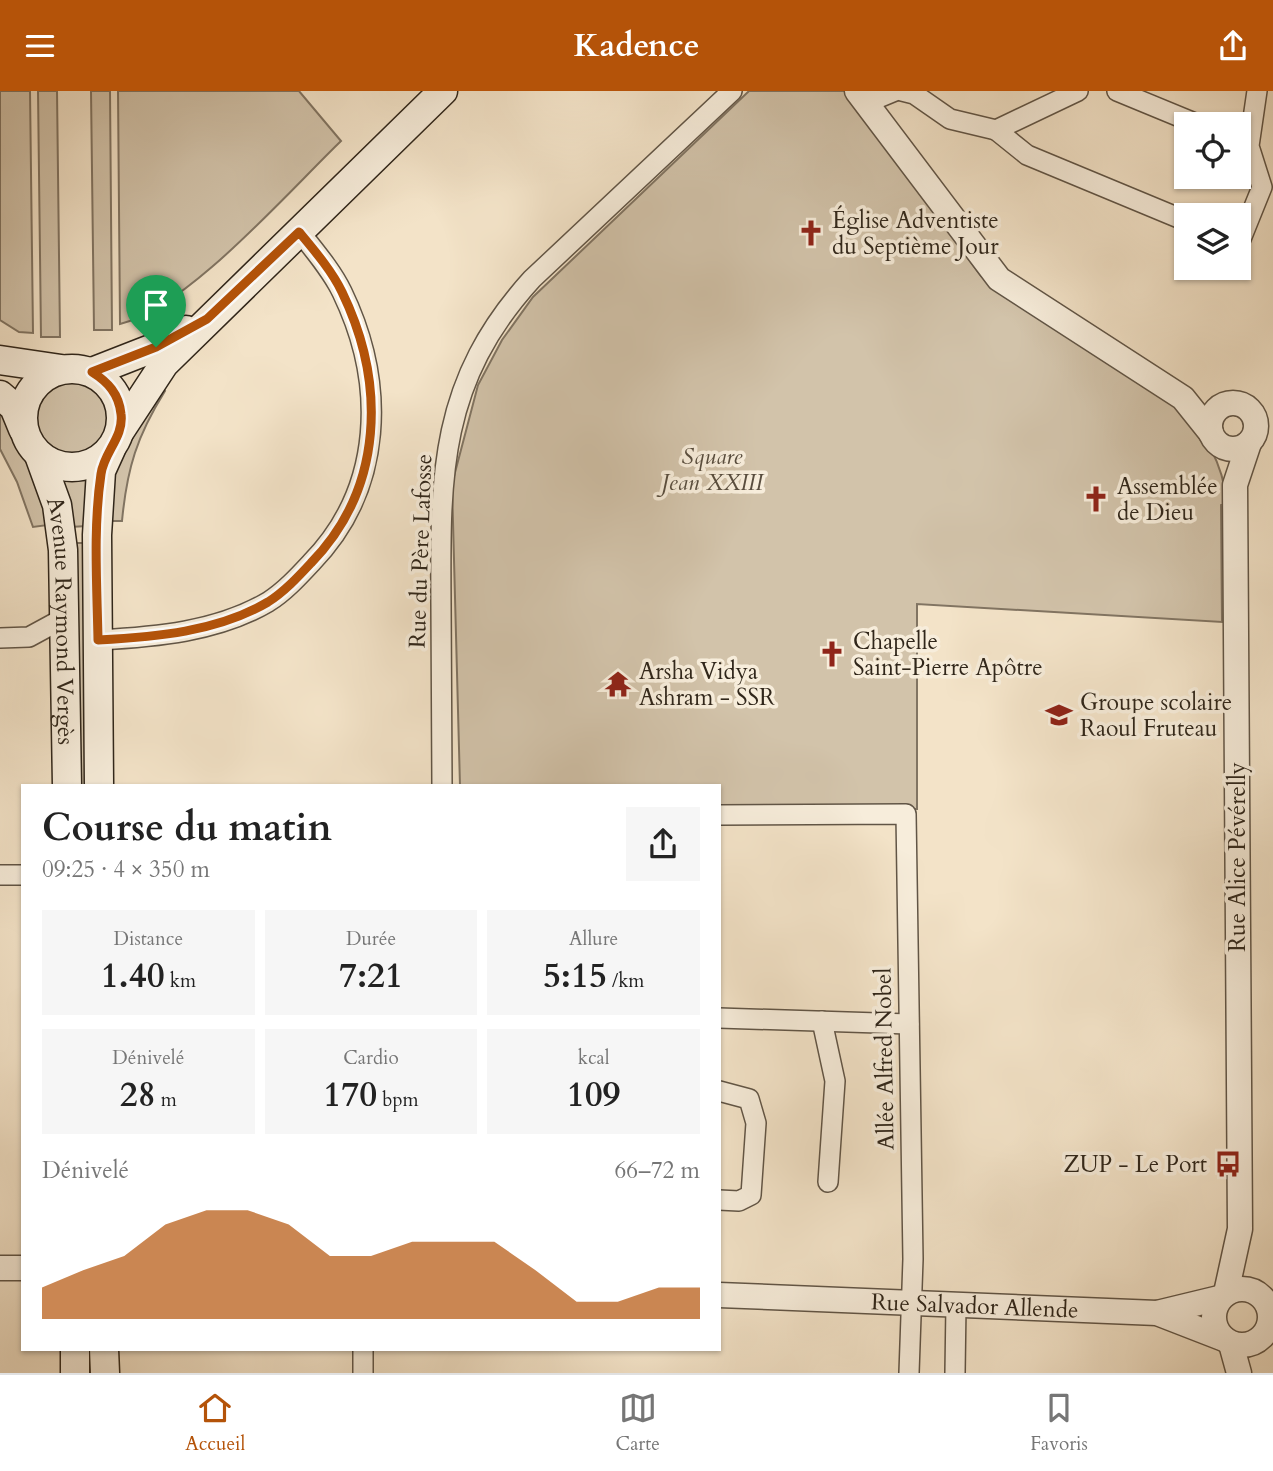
<!DOCTYPE html>
<html lang="fr">
<head>
<meta charset="utf-8">
<style>
	body { margin:0; font-family:Cardo,serif; background:#f6f6f6; color:#222; height:100vh; display:flex; flex-direction:column; font-size:26px; white-space:nowrap }
	* { box-sizing:border-box; margin:0 }
	p { font-size:23px; color:#767676 }
	.icon { flex:none; width:38px; height:38px; fill:none; stroke:currentColor; stroke-width:2; stroke-linecap:round; stroke-linejoin:round }
	.map { position:relative; flex:1; overflow:hidden }
	.panel { position:absolute; left:21px; top:693px; width:700px; height:567px; display:flex; flex-direction:column; background:#fff; border-radius:0px; box-shadow:0 2px 5px #0004 }
	.panel>* { flex:none }
	.controls { position:absolute; left:1174px; top:21px; display:grid; gap:14px }
	.controls a { display:grid; place-items:center; width:77px; height:77px; border-radius:0px; background:#fff; box-shadow:0 2px 5px #0004; font-size:35px }
	.pin { position:absolute; display:grid; place-items:center; width:60px; height:60px; color:#fff; margin:-72px -30px; border-radius:50% 50% 50% 0; rotate:-45deg; box-shadow:0 0 7px #0007 }
	.pin .icon { rotate:45deg }
	.round { display:grid; place-items:center; flex:none; width:74px; height:74px; border-radius:0px; background:#f6f6f6 }
	.headline { display:flex; align-items:center; justify-content:space-between; height:119px; padding:0 21px }
	h1 { font-size:38px; font-weight:600; line-height:52px }
	.figures { display:grid; grid-template-columns:repeat(3,1fr); gap:10px; height:119px; padding:7px 21px }
	.figures div { display:grid; align-content:center; border-radius:0px; background:#f6f6f6; text-align:center }
	.figures b { font-size:35px; font-weight:600 }
	.figures small { font-size:19px; font-weight:400 }
	.figures p { font-size:19px }
	.chart { height:196px; padding:14px 21px }
	.chart p { display:flex; justify-content:space-between }
	.chart svg { width:100%; height:126px; margin-top:7px; fill:#b45309; opacity:.7 }
	header { display:flex; justify-content:space-between; align-items:center; height:91px; padding:0 21px; background:#b45309; color:#fff; font-size:32px; font-weight:600 }
	.tabs { display:flex; justify-content:space-around; align-items:center; height:98px; border-top:2px solid #e0e0e0; background:#fff; font-size:19px; color:#767676 }
	.tabs a { display:grid; justify-items:center; gap:4px }
	.tabs .active { color:#b45309 }
	.map>svg:first-child { display:block }
	.green { fill:#d2c3aa; stroke:#817462; stroke-width:2 }
	.lines { fill:none; stroke-linecap:round; stroke-linejoin:round }
	.minor-casing { stroke:#615546; stroke-width:22 }
	.tertiary-casing { stroke:#615546; stroke-width:27 }
	.secondary-casing { stroke:#30261a; stroke-width:31 }
	.minor { stroke:#f7eddb; stroke-width:19 }
	.tertiary { stroke:#f7eddb; stroke-width:24 }
	.secondary { stroke:#f7eddb; stroke-width:28 }
	.route-casing { stroke:#fff; stroke-width:14 }
	.route { stroke:#b45309; stroke-width:9 }
	.labels { text-anchor:middle; stroke-width:7; stroke-linejoin:round; paint-order:stroke }
	.poi-label { font-size:23px; fill:#30261a; stroke:#f7eddb; text-anchor:start }
	.park-label { font-size:23px; font-style:italic; fill:#584d3e; stroke:#f7eddb }
	.street-label { font-size:23px; fill:#30261a; stroke:#f7eddb }
</style>
</head>
<body>
<header><svg class="icon" aria-label="menu" viewBox="0 0 24 24"><path d="M4 6h16M4 12h16M4 18h16"/></svg>Kadence<svg class="icon" aria-label="share" viewBox="0 0 24 24"><path d="M12 15V3M7 8l5-5 5 5M5 13v7h14v-7"/></svg></header>
<div class="map">
<svg width="1273" height="1282" viewBox="0 0 1273 1282">
	<rect width="100%" height="100%" fill="#f3e3c8"/>
	<filter id="stains"><feTurbulence type="fractalNoise" baseFrequency=".00286" numOctaves="4"/><feColorMatrix values="0 0 0 0 .2 0 0 0 0 .09 0 0 0 0 .02 0 0 0 .5 -.17"/></filter>
	<radialGradient id="worn" r=".72"><stop offset=".6" stop-color="#630" stop-opacity="0"/><stop offset="1" stop-color="#630" stop-opacity=".3"/></radialGradient>
	<!-- green -->
	<g class="green">
		<polygon points="0,0 30,0 33,242 19,241 0,229"/>
		<polygon points="38,0 57,0 60,246 41,246"/>
		<polygon points="91,0 110,0 112,239 94,239"/>
		<path d="M118 0H299L341 50C289 100 186 218 120 233Z"/>
		<path d="M749 0H846L981 185 1173 313C1205 339 1223 371 1227 413L1221 414 1222 531 917 513V718L719 717V695H460L452 393 478 294 502 249 533 206Z"/>
		<circle cx="72" cy="327" r="39"/>
		<path d="M160 295 165 300C137 345 127 377 122 430H109L110 387 136 329Z"/>
		<polygon points="0,313 35,378 48,434 33,436 17,391 0,358"/>
		<polygon points="92,383 87,435 70,436 54,385"/>
		<polygon points="70,452 88,452 92,695 73,695"/>
	</g>
	<g class="lines">
		<!-- minor casing -->
		<g class="minor-casing">
			<g id="minor">
				<polyline points="902,0 914,3 950,28 996,39 1078,0"/>
				<polyline points="1117,0 1197,33"/>
				<polyline points="866,12 895,0"/>
				<polyline points="996,39 1027,64 1186,130"/>
				<polyline points="1239,153 1262,96 1249,55 1257,0"/>
				<polyline points="0,547 29,546 64,527"/>
				<path d="M98 549C155 546 217 541 268 511 284 501 298 486 311 472 384 397 386 292 342 201 332 180 314 159 299 140"/>
				<path d="M442 695C442 635 441 574 441 514 440 384 439 290 532 188L732 0"/>
				<polyline points="719,724 906,723 913,1168 909,1282"/>
				<polyline points="0,784 23,784"/>
				<polyline points="719,927 909,933"/>
				<polyline points="822,930 835,990 828,1091"/>
				<polyline points="719,1000 749,1008 756,1032 751,1104 739,1110 719,1109"/>
				<polyline points="363,1282 363,1258"/>
				<polyline points="955,1282 956,1214"/>
			</g>
		</g>
		<!-- tertiary casing -->
		<g class="tertiary-casing">
			<g id="tertiary">
				<polyline points="857,0 999,188 1183,307 1211,342"/>
				<circle cx="1233" cy="335" r="23"/>
				<polyline points="0,1177 23,1177"/>
				<circle cx="1242" cy="1226" r="28"/>
				<polyline points="1226,1202 1240,1138 1235,394 1249,352"/>
				<path id="s1" d="M719 1204 1157 1222 1224 1248"/>
				<polyline points="1157,1222 1219,1207"/>
				<polyline points="1231,1253 1239,1282"/>
			</g>
		</g>
		<!-- secondary casing -->
		<g class="secondary-casing">
			<g id="secondary">
				<polyline points="0,269 61,278"/>
				<circle cx="72" cy="327" r="49"/>
				<polyline points="92,281 156,256 186,239"/>
				<polyline points="0,304 14,316 23,338"/>
				<polyline points="120,340 164,273 443,0"/>
				<path id="s2" d="M40 367 57 414 63 459 67 695"/>
				<polyline points="99,695 97,444 101,380 111,358"/>
				<polyline points="75,1258 75,1282"/>
				<polyline points="104,1258 105,1282"/>
			</g>
		</g>
		<!-- minor -->
		<use href="#minor" class="minor"/>
		<!-- tertiary -->
		<use href="#tertiary" class="tertiary"/>
		<!-- secondary -->
		<use href="#secondary" class="secondary"/>
	</g>
	<g class="lines">
		<!-- route casing -->
		<g class="route-casing">
			<path id="route" d="M299 141C314 159 332 180 342 201 386 292 384 397 311 472 298 486 284 501 268 511 217 541 155 546 98 549 97 494 93 437 101 383 104 361 124 346 121 323 119 303 108 291 92 281L156 256 207 228Z"/>
		</g>
		<!-- route -->
		<use href="#route" class="route"/>
	</g>
	<!-- icons -->
	<defs>
		<g id="church-bare" transform="scale(2.1)"><path d="M-1.2-6h2.4v3.5h3.3v2.4h-3.3V6h-2.4V-.1h-3.3v-2.4h3.3Z" fill="#8f2418" stroke="#f7eddb" stroke-width="2.5" paint-order="stroke"/></g>
		<g id="temple-bare" transform="scale(2.1)"><path d="M0-6L5-2H3V0L6.5 2.5H4V6H1.5V3h-3V6H-4V2.5H-6.5L-3 0V-2H-5Z" fill="#8f2418" stroke="#f7eddb" stroke-width="2.5" paint-order="stroke"/></g>
		<g id="school-bare" transform="scale(2.1)"><path d="M0-5L7-2L0 1L-7-2ZM-4 1L0 2.5L4 1V4Q0 6-4 4Z" fill="#8f2418" stroke="#f7eddb" stroke-width="2.5" paint-order="stroke"/></g>
		<g id="bus-bare" transform="scale(2.1)"><path d="M-5-6H5V4H4V6H2V4H-2V6H-4V4H-5ZM-3.5-4V0h7V-4ZM-3.5 1.2v1.5H-2V1.2ZM2 1.2v1.5H3.5V1.2Z" fill="#8f2418" stroke="#f7eddb" stroke-width="2.5" paint-order="stroke"/></g>
	</defs>
	<g fill-rule="evenodd">
		<use href="#church-bare" x="811" y="142"/>
		<use href="#church-bare" x="1096" y="408"/>
		<use href="#church-bare" x="832" y="563"/>
		<use href="#temple-bare" x="618" y="593"/>
		<use href="#school-bare" x="1059" y="624"/>
		<use href="#bus-bare" x="1228" y="1073"/>
	</g>
	<g class="labels">
		<!-- poi labels -->
		<g class="poi-label">
			<text x="832" y="137">Église Adventiste<tspan x="832" dy="26">du Septième Jour</tspan></text>
			<text x="1117" y="403">Assemblée<tspan x="1117" dy="26">de Dieu</tspan></text>
			<text x="853" y="558">Chapelle<tspan x="853" dy="26">Saint-Pierre Apôtre</tspan></text>
			<text x="639" y="588">Arsha Vidya<tspan x="639" dy="26">Ashram - SSR</tspan></text>
			<text x="1080" y="619">Groupe scolaire<tspan x="1080" dy="26">Raoul Fruteau</tspan></text>
			<text x="1207" y="1081" text-anchor="end">ZUP - Le Port</text>
		</g>
		<!-- park labels -->
		<g class="park-label">
			<text x="712" y="373">Square<tspan x="712" dy="26">Jean XXIII</tspan></text>
		</g>
		<!-- street labels -->
		<g class="street-label">
			<text transform="translate(420 460) rotate(-88)" y="8">Rue du Père Lafosse</text>
			<text dy="8" stroke="none"><textPath href="#s2" startOffset="166">Avenue Raymond Vergès</textPath></text>
			<text transform="translate(1237 766) rotate(-90)" y="8">Rue Alice Pévérelly</text>
			<text transform="translate(884 968) rotate(-91)" y="8">Allée Alfred Nobel</text>
			<text dy="8" stroke="none"><textPath href="#s1" startOffset="256">Rue Salvador Allende</textPath></text>
		</g>
	</g>
	<rect width="100%" height="100%" filter="url(#stains)"/>
	<rect width="100%" height="100%" fill="url(#worn)"/>
</svg>
<div class="controls">
<a><svg class="icon" aria-label="locate" viewBox="0 0 24 24"><circle cx="12" cy="12" r="6"/><path d="M12 2v4M12 18v4M2 12h4M18 12h4"/></svg></a>
<a><svg class="icon" aria-label="layers" viewBox="0 0 24 24"><path d="M12 4l9 5-9 5-9-5zM3 14l9 5 9-5"/></svg></a>
</div>
<div class="pin" style="left:156px;top:256px;background:#1e9e55"><svg class="icon" aria-label="arrive" viewBox="0 0 24 24"><path d="M6 21V4h12l-3 4 3 4H6"/></svg></div>
<section class="panel">
<div class="headline"><div><h1>Course du matin</h1><p>09:25 · 4 × 350 m</p></div><a class="round"><svg class="icon" aria-label="share" viewBox="0 0 24 24"><path d="M12 15V3M7 8l5-5 5 5M5 13v7h14v-7"/></svg></a></div>
<div class="figures">
<div><p>Distance</p><b>1.40<small> km</small></b></div>
<div><p>Durée</p><b>7:21</b></div>
<div><p>Allure</p><b>5:15<small> /km</small></b></div>
</div>
<div class="figures">
<div><p>Dénivelé</p><b>28<small> m</small></b></div>
<div><p>Cardio</p><b>170<small> bpm</small></b></div>
<div><p>kcal</p><b>109</b></div>
</div>
<div class="chart"><p><span>Dénivelé</span>66–72 m</p>
<svg viewBox="0 0 160 44" preserveAspectRatio="none"><path d="M0 44V33L10 27L20 22L30 11L40 6L50 6L60 11L70 22L80 22L90 17L100 17L110 17L120 27L130 38L140 38L150 33L160 33V44z"/></svg>
</div>
</section>
</div>
<nav class="tabs">
<a class="active"><svg class="icon" aria-label="home" viewBox="0 0 24 24"><path d="M3 11l9-7 9 7M6 9v11h12V9"/></svg>Accueil</a>
<a><svg class="icon" aria-label="map" viewBox="0 0 24 24"><path d="M3 6l6-2 6 2 6-2v14l-6 2-6-2-6 2zM9 4v14M15 6v14"/></svg>Carte</a>
<a><svg class="icon" aria-label="saved" viewBox="0 0 24 24"><path d="M7 4h10v16l-5-4-5 4z"/></svg>Favoris</a>
</nav>
</body>
</html>
